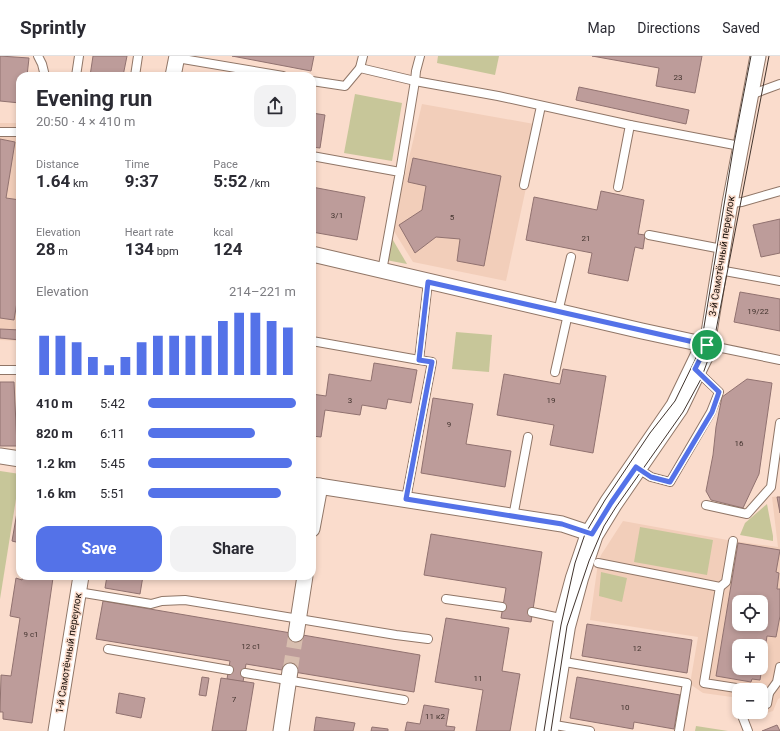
<!DOCTYPE html>
<html lang="en">
<head>
<meta charset="utf-8">
<style>
	body { margin:0; font-family:Roboto,sans-serif; background:#f2f2f3; color:#2b2b33; height:100vh; display:flex; flex-direction:column; font-size:15px; white-space:nowrap }
	* { box-sizing:border-box; margin:0 }
	p { font-size:13px; color:#7c7c81 }
	.icon { flex:none; width:22px; height:22px; fill:none; stroke:currentColor; stroke-width:2; stroke-linecap:round; stroke-linejoin:round }
	.map { position:relative; flex:1; overflow:hidden }
	.details { position:absolute; left:16px; top:16px; width:300px; height:508px; display:flex; flex-direction:column; background:#fff; border-radius:12px; box-shadow:0 2px 6px #0003 }
	.details>* { flex:none }
	.controls { position:absolute; left:732px; top:539px; display:grid; gap:8px }
	.controls a { display:grid; place-items:center; width:36px; height:36px; border-radius:8px; background:#fff; box-shadow:0 2px 6px #0003; font-size:20px }
	.pin { position:absolute; display:grid; place-items:center; width:34px; height:34px; color:#fff; margin:-17px; border:2px solid #fff; border-radius:50%; box-shadow:0 1px 4px #0007 }
	.round { display:grid; place-items:center; flex:none; width:42px; height:42px; border-radius:12px; background:#f2f2f3 }
	.summary { display:flex; align-items:center; justify-content:space-between; height:68px; padding:0 20px }
	h1 { font-size:22px; font-weight:700; line-height:30px }
	.metrics { display:grid; grid-template-columns:repeat(3,1fr); gap:6px; height:68px; padding:4px 20px }
	.metrics div { display:grid; align-content:center }
	.metrics b { font-size:17px; font-weight:700 }
	.metrics small { font-size:11px; font-weight:400 }
	.metrics p { font-size:11px }
	.chart { height:112px; padding:8px 20px }
	.chart p { display:flex; justify-content:space-between }
	.chart svg { width:100%; height:72px; margin-top:4px; stroke:#5472e8; stroke-width:6 }
	.cta { display:flex; gap:8px; margin-top:auto; padding:8px 20px }
	.cta a { flex:1; height:46px; border-radius:12px; background:#5472e8; color:#fff; font-size:16px; font-weight:700; line-height:46px; text-align:center }
	.cta a+a { background:#f2f2f3; color:#2b2b33 }
	ul { padding:0 20px; list-style:none; font-size:13px }
	li { display:grid; grid-template-columns:64px 48px 1fr; align-items:center; height:30px }
	li i { height:10px; border-radius:5px; background:#5472e8 }
	header { display:flex; align-items:center; gap:24px; box-sizing:border-box; height:56px; padding:0 20px; background:#fff; border-bottom:1px solid #e1e1e2 }
	header strong { font-size:19px }
	nav { display:flex; gap:22px; margin-inline-start:auto; font-size:14px }
	.map>svg:first-child { display:block }
	.built { fill:#f2ceba; fill-rule:evenodd }
	.green { fill:#c7c699 }
	.building { fill:#bd9c9a; stroke:#917270; fill-rule:evenodd }
	.lines { fill:none; stroke-linecap:round; stroke-linejoin:round }
	.street-tunnel { stroke:#d8beaf; stroke-width:15; stroke-dasharray:15 8; stroke-linecap:butt }
	.lane-casing { stroke:#907667; stroke-width:10 }
	.street-casing { stroke:#907667; stroke-width:17 }
	.secondary-casing { stroke:#907667; stroke-width:24 }
	.lane { stroke:#fff; stroke-width:8 }
	.street { stroke:#fff; stroke-width:15 }
	.secondary { stroke:#fff; stroke-width:22 }
	.tram { stroke:#41342d; stroke-width:1 }
	.route-casing { stroke:#fff; stroke-width:8 }
	.route { stroke:#5472e8; stroke-width:5 }
	.labels { text-anchor:middle; stroke-width:3; stroke-linejoin:round; paint-order:stroke }
	.number-label { font-size:8px; fill:#43342f }
	.street-label { font-size:10px; fill:#1a110b; stroke:#fadccc }
</style>
</head>
<body>
<header>
<strong>Sprintly</strong>
<nav><a>Map</a><a>Directions</a><a>Saved</a></nav>
</header>
<div class="map">
<svg width="780" height="675" viewBox="0 0 780 675">
	<rect width="100%" height="100%" fill="#fadccc"/>
	<!-- built -->
	<g class="built">
		<polygon points="422,48 534,68 529,118 506,225 413,206 392,172"/>
		<polygon points="0,67 20,67 20,285 0,284"/>
		<path d="M780 440V642L778 643 773 655 755 661 753 656H761V634H739V642L703 637 690 628 698 581 590 564 598 507 601 499 623 465 733 485 778 491 772 441ZM739 546H761V568H739ZM739 590H761V612H739Z"/>
	</g>
	<!-- green -->
	<g class="green">
		<polygon points="438,0 499,0 495,19 437,7"/>
		<polygon points="355,38 402,47 392,105 344,97"/>
		<polygon points="390,179 407,208 386,204"/>
		<polygon points="456,276 492,279 489,316 452,313"/>
		<polygon points="0,415 20,418 0,543"/>
		<polygon points="767,448 773,480 773,485 740,479 745,467"/>
		<polygon points="640,471 713,484 707,519 634,506"/>
		<polygon points="601,516 627,522 622,546 599,540"/>
		<polygon points="696,670 728,675 695,675"/>
	</g>
	<!-- building -->
	<g class="building">
		<polygon points="0,0 29,2 27,20 20,20 20,47 0,45"/>
		<polygon points="93,0 127,0 123,20 90,20"/>
		<polygon points="232,0 314,0 311,15"/>
		<polygon points="592,0 702,0 695,37 656,30 659,12"/>
		<polygon points="579,31 689,54 686,68 576,44"/>
		<rect x="17" y="55" width="3" height="10"/>
		<polygon points="312,57 325,59 320,92 312,91"/>
		<polygon points="0,83 15,86 6,142 20,144 20,228 14,264 0,262"/>
		<polygon points="413,102 501,120 484,210 457,205 460,183 436,181 415,197 399,169 422,154 426,130 408,126"/>
		<polygon points="312,131 365,141 357,184 312,176"/>
		<polygon points="601,135 644,144 638,178 645,179 643,193 635,191 628,225 588,217 592,197 526,184 534,141 597,154"/>
		<polygon points="780,163 780,197 761,201 753,169"/>
		<polygon points="740,236 780,243 780,275 734,266"/>
		<polygon points="0,273 20,274 20,284 0,282"/>
		<polygon points="374,307 417,314 411,347 388,343 386,353 362,349 360,359 325,354 321,381 312,380 312,338 326,340 329,318 371,325"/>
		<polygon points="563,313 606,320 593,397 550,389 554,369 497,359 504,318 560,328"/>
		<polygon points="747,323 772,327 759,418 743,452 711,444 706,435 713,399 716,371 722,341"/>
		<polygon points="0,326 14,326 17,390 0,390"/>
		<polygon points="433,342 473,348 466,388 511,395 505,431 421,417"/>
		<polygon points="777,441 780,441 780,457"/>
		<polygon points="19,445 20,445 20,487 12,485"/>
		<polygon points="431,478 542,496 531,566 501,562 506,532 424,519"/>
		<path d="M738 487 780 494 776 516 779 517 777 533H780V560L776 581 767 580 760 624 752 623 751 626 716 620ZM739 546H761V568H739ZM739 590H761V612H739Z"/>
		<polygon points="23,520 37,520 53,522 32,667 3,663 3,656 0,656 1,619 11,620 20,562 10,560 16,522 22,524"/>
		<polygon points="107,520 143,520 140,538 105,532"/>
		<polygon points="103,545 420,599 414,636 246,608 243,626 227,623 230,605 96,583"/>
		<polygon points="446,562 509,572 502,615 520,618 510,675 476,675 483,634 435,626"/>
		<polygon points="587,568 692,584 687,617 582,600"/>
		<polygon points="202,621 209,622 206,640 199,639"/>
		<polygon points="577,621 680,639 674,673 634,666 633,673 570,662"/>
		<polygon points="221,622 254,627 246,675 212,675"/>
		<polygon points="119,637 145,642 141,662 116,657"/>
		<polygon points="424,649 449,653 446,670 455,671 454,675 405,675 407,666 420,668"/>
		<polygon points="316,661 355,667 353,675 314,675"/>
		<polygon points="777,669 780,675 762,675"/>
		<polygon points="372,671 388,673 388,675 371,675"/>
	</g>
	<g class="lines">
		<!-- street-tunnel -->
		<polyline class="street-tunnel" points="290,615 296,578"/>
		<!-- lane casing -->
		<g class="lane-casing">
			<g id="lane">
				<polyline points="38,0 42,8 45,20"/>
				<polyline points="177,2 283,20"/>
				<polyline points="360,12 363,0"/>
				<polyline points="76,20 79,0"/>
				<polyline points="135,20 138,0"/>
				<polyline points="312,25 345,30 360,12 415,25 498,40 630,69 740,90"/>
				<polyline points="750,39 780,28"/>
				<polyline points="0,76 20,76"/>
				<polyline points="312,100 400,116 382,215"/>
				<polyline points="400,116 415,25 416,15 420,0"/>
				<polyline points="524,129 541,50"/>
				<polyline points="618,131 630,69"/>
				<polyline points="730,147 742,146 780,135"/>
				<polyline points="649,179 722,193"/>
				<polyline points="719,214 780,225"/>
				<polyline points="558,256 571,201"/>
				<polyline points="312,285 419,304"/>
				<polyline points="707,289 780,304"/>
				<polyline points="0,314 20,314"/>
				<polyline points="555,316 568,258"/>
				<polyline points="637,412 651,421 670,426 711,356 719,336 696,314"/>
				<polyline points="406,443 432,306 419,304 428,226"/>
				<polyline points="706,449 747,458 771,431 780,367"/>
				<polyline points="513,461 528,381"/>
				<polyline points="598,507 720,531 726,526 733,485"/>
				<polyline points="720,531 704,627 749,634"/>
				<polyline points="78,536 151,548 162,545 185,544 396,579 428,583"/>
				<polyline points="446,543 502,551"/>
				<polyline points="532,556 565,563"/>
				<polyline points="108,593 229,614"/>
				<polyline points="559,605 687,627 679,675"/>
				<polyline points="245,617 404,644"/>
				<polyline points="761,636 769,637 767,648 761,650"/>
				<polyline points="769,637 777,626 780,611"/>
				<polyline points="744,656 741,657 748,675"/>
				<polyline points="549,668 590,675"/>
			</g>
		</g>
		<!-- street casing -->
		<g class="street-casing">
			<g id="street">
				<polyline points="173,20 177,0"/>
				<polyline points="312,198 642,275 707,289 730,147 758,0"/>
				<polyline points="0,400 20,403"/>
				<polyline points="312,429 562,468 592,478"/>
				<polyline points="312,473 320,430"/>
				<polyline points="296,578 305,520"/>
				<polyline points="56,675 81,520"/>
				<polyline points="281,675 290,615"/>
			</g>
		</g>
		<!-- secondary casing -->
		<g class="secondary-casing">
			<polyline id="secondary" points="547,675 564,570 577,522 592,478 611,447 677,351 707,289"/>
		</g>
		<!-- lane -->
		<use href="#lane" class="lane"/>
		<!-- street -->
		<use href="#street" class="street"/>
		<!-- secondary -->
		<use href="#secondary" class="secondary"/>
		<!-- tram -->
		<g class="tram">
			<polyline points="544,675 561,569 575,507 585,478 605,444 650,377 675,345 695,304 702,283 734,88 751,0"/>
			<polyline points="551,675 567,570 589,505 604,470 616,451 683,356 701,323 713,290 769,0"/>
		</g>
	</g>
	<g class="lines">
		<!-- route casing -->
		<g class="route-casing">
			<polygon id="route" points="428,226 707,289 695,313 719,336 712,356 670,426 651,421 636,411 611,447 592,478 562,468 406,443 432,306 419,304"/>
		</g>
		<!-- route -->
		<use href="#route" class="route"/>
	</g>
	<g class="labels">
		<!-- number labels -->
		<g class="number-label">
			<text x="678" y="24">23</text>
			<text x="337" y="162">3/1</text>
			<text x="452" y="164">5</text>
			<text x="586" y="185">21</text>
			<text x="758" y="258">19/22</text>
			<text x="350" y="347">3</text>
			<text x="551" y="347">19</text>
			<text x="449" y="371">9</text>
			<text x="739" y="390">16</text>
			<text x="31" y="581">9 с1</text>
			<text x="251" y="593">12 с1</text>
			<text x="637" y="595">12</text>
			<text x="478" y="625">11</text>
			<text x="234" y="646">7</text>
			<text x="625" y="654">10</text>
			<text x="435" y="663">11 к2</text>
		</g>
		<!-- street labels -->
		<g class="street-label">
			<text transform="translate(721 200) rotate(-81)" y="4">3-й Самотёчный переулок</text>
			<text transform="translate(68 597) rotate(-81)" y="4">1-й Самотёчный переулок</text>
		</g>
	</g>
</svg>
<div class="controls">
<a><svg class="icon" aria-label="locate" viewBox="0 0 24 24"><circle cx="12" cy="12" r="6"/><path d="M12 2v4M12 18v4M2 12h4M18 12h4"/></svg></a>
<a>+</a>
<a>−</a>
</div>
<div class="pin" style="left:707px;top:289px;background:#1e9e55"><svg class="icon" aria-label="arrive" viewBox="0 0 24 24"><path d="M6 21V4h12l-3 4 3 4H6"/></svg></div>
<section class="details">
<div class="summary"><div><h1>Evening run</h1><p>20:50 · 4 × 410 m</p></div><a class="round"><svg class="icon" aria-label="share" viewBox="0 0 24 24"><path d="M12 15V3M7 8l5-5 5 5M5 13v7h14v-7"/></svg></a></div>
<div class="metrics">
<div><p>Distance</p><b>1.64<small> km</small></b></div>
<div><p>Time</p><b>9:37</b></div>
<div><p>Pace</p><b>5:52<small> /km</small></b></div>
</div>
<div class="metrics">
<div><p>Elevation</p><b>28<small> m</small></b></div>
<div><p>Heart rate</p><b>134<small> bpm</small></b></div>
<div><p>kcal</p><b>124</b></div>
</div>
<div class="chart"><p><span>Elevation</span>214–221 m</p>
<svg viewBox="0 0 160 44" preserveAspectRatio="none"><path d="M5 44V20M15 44V20M25 44V24M35 44V33M45 44V38M55 44V33M65 44V24M75 44V20M85 44V20M95 44V20M105 44V20M115 44V11M125 44V6M135 44V6M145 44V11M155 44V15"/></svg>
</div>
<ul>
<li><b>410 m</b>5:42<i style="width:100%"></i></li>
<li><b>820 m</b>6:11<i style="width:72%"></i></li>
<li><b>1.2 km</b>5:45<i style="width:97%"></i></li>
<li><b>1.6 km</b>5:51<i style="width:90%"></i></li>
</ul>
<div class="cta"><a>Save</a><a>Share</a></div>
</section>
</div>
</body>
</html>
